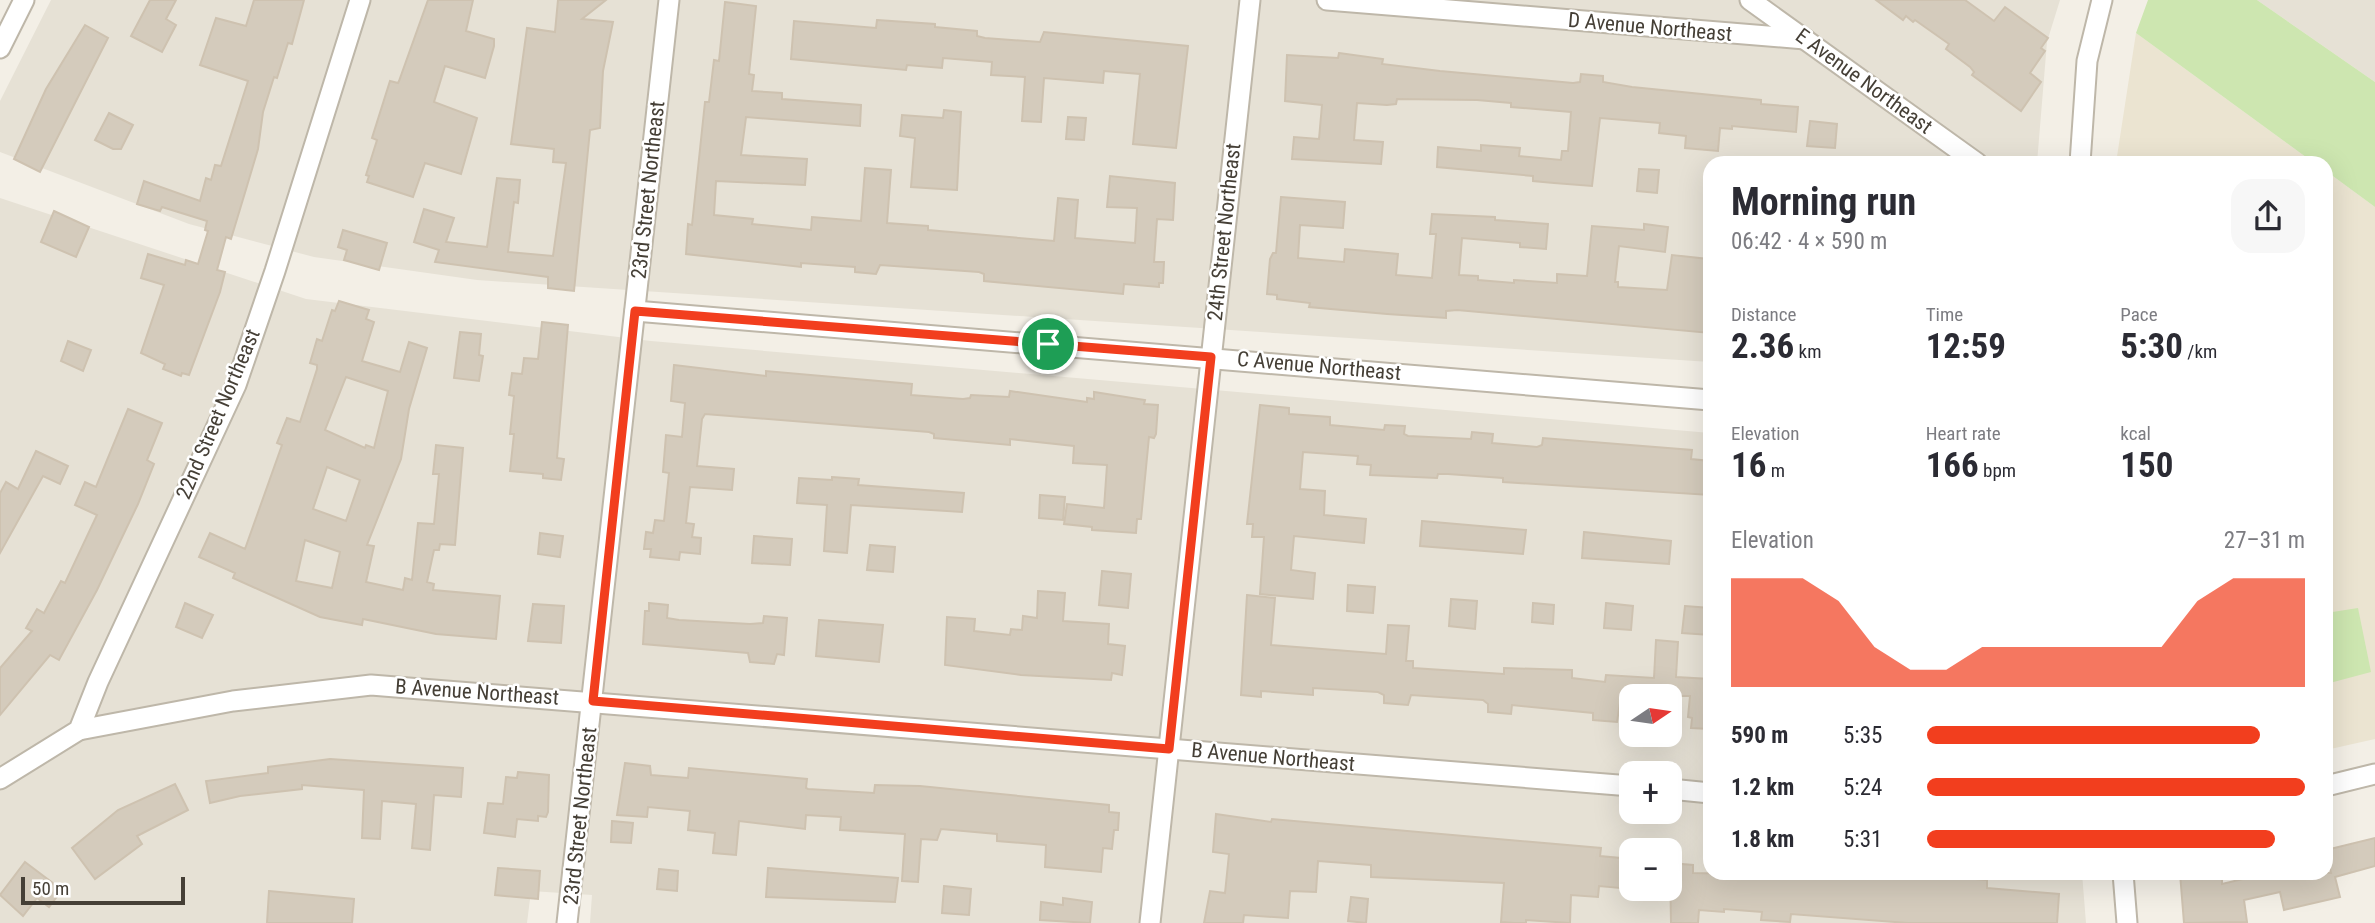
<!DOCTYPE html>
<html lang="en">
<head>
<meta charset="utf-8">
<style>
	body { margin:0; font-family:"Roboto Condensed",sans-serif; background:#f7f7f7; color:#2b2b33; height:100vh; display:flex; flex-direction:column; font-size:26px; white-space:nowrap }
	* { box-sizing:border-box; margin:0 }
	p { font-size:23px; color:#7c7c81 }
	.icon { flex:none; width:38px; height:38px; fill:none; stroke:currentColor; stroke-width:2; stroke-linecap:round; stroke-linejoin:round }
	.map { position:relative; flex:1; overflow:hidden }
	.details { position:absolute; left:1703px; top:156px; width:630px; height:724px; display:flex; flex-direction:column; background:#fff; border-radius:21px; box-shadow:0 7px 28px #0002 }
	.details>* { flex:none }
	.needle { width:46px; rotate:77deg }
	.fabs { position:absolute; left:1619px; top:684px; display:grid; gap:14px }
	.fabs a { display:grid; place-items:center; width:63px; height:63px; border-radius:14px; background:#fff; box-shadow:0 7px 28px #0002; font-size:35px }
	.scale { position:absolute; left:21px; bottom:18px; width:164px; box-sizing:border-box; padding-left:7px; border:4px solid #453f36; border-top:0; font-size:19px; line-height:24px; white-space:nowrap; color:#453f36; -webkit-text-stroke:5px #fff; paint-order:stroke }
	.pin { position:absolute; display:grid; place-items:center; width:60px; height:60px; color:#fff; margin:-30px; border:4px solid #fff; border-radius:50%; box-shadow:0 2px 7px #0007 }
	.round { display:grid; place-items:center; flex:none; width:74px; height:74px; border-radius:21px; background:#f7f7f7 }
	.headline { display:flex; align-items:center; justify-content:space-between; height:119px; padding:0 28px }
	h1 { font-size:38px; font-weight:700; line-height:52px }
	.metrics { display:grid; grid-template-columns:repeat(3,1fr); gap:10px; height:119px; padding:7px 28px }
	.metrics div { display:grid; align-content:center }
	.metrics b { font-size:35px; font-weight:700 }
	.metrics small { font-size:19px; font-weight:400 }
	.metrics p { font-size:19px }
	.chart { height:196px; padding:14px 28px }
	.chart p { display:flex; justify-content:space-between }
	.chart svg { width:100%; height:126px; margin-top:7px; fill:#f23e1e; opacity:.7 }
	ul { padding:0 28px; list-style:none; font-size:23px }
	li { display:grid; grid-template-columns:112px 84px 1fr; align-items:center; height:52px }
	li i { height:18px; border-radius:9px; background:#f23e1e }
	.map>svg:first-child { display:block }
	.residential { fill:#e6e1d5; fill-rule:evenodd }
	.education { fill:#ebe4d1 }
	.green { fill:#cde6b0 }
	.building { fill:#d4cbbc; stroke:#cec2b0; stroke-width:2; fill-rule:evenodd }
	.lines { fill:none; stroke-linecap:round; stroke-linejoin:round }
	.street-casing { stroke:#beb7a9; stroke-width:23 }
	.street { stroke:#fff; stroke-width:19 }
	.route-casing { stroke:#fff; stroke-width:14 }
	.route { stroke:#f23e1e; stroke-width:9 }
	.labels { text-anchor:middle; stroke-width:5; stroke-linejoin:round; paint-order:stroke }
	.street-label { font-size:21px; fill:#453f36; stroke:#fff }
</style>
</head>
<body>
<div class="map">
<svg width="2375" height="923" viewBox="0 0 2375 923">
	<rect width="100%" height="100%" fill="#f3efe6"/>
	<!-- residential -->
	<g class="residential">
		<polygon points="51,0 2060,0 2047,42 2037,163 1710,163 1710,362 477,280 314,257 189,224 0,152 0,101"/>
		<polygon points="2257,0 2375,0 2375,82"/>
		<path d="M0 198 306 299 651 341 1710 433V873H2082L2086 923H590L592 895 531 891 527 923H0ZM1631 696H1670V735H1631ZM1631 774H1670V812H1631ZM1631 850H1670V889H1631Z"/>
	</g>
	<!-- education -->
	<g class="education">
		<polygon points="2136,33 2314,163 2116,163"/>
		<polygon points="2326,171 2375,207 2375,739 2326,750"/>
	</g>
	<!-- green -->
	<g class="green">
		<polygon points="2148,0 2257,0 2375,82 2375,207 2326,171 2326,163 2314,163 2136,33"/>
		<polygon points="2358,608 2371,672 2326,684 2326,613"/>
	</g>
	<!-- building -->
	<g class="building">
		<polygon points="150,0 176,0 166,19 176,25 162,52 131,36"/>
		<polygon points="254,0 304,0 292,44 288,43 277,78 274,77 263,112 258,149 247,186 231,239 226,237 217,270 225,272 220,292 189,375 182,373 181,376 163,369 165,364 141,353 164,285 141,278 148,254 185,265 186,260 198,264 208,231 205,230 207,221 162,207 160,211 137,204 144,181 200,201 206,178 211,180 215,165 221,166 248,81 200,65 216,18 246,26"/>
		<polygon points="428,0 473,0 466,31 494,39 494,46 485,78 445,66 434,102 477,118 461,174 425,163 413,197 367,182 369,176 366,175 377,140 372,138 390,81 398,83 399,81"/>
		<polygon points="558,0 606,0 582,19 613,22 603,71 600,128 590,130 574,291 548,288 548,277 435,262 439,250 414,242 424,209 454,218 446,242 487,247 497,178 520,180 518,203 514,202 508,252 553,256 566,163 553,162 554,149 511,144 527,28 555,32"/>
		<polygon points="1876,0 1965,0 1994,21 2005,7 2048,38 2041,48 2045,51 2030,73 2041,82 2021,111 1972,75 1974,72 1970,67 1946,49 1949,44 1915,20 1913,22 1906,16 1903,20"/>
		<polygon points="725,2 756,6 749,74 754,75 752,91 782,93 782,99 861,105 860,126 746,117 741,155 807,159 805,185 716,181 714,215 753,219 752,224 811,230 812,217 861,221 865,168 891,170 887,223 928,226 928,230 1054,241 1058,198 1078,200 1075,238 1135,243 1137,208 1107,207 1110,176 1175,183 1173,220 1157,219 1154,262 1164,262 1163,283 1159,283 1159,287 1124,284 1123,294 984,281 984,274 979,272 880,265 876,274 855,272 855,267 801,263 801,267 686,254 688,224 692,225 705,102 709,102 714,60 719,61"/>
		<polygon points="877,20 935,24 935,27 977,31 977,36 985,38 1040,42 1044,32 1188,46 1176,148 1133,144 1140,74 1104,71 1103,83 1044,78 1041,122 1022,121 1025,77 991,75 992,62 943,58 942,68 907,65 906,70 791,59 794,21 876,28"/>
		<polygon points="85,25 108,38 40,172 14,159 46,89"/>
		<polygon points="1339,53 1383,59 1382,64 1440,71 1573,83 1580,82 1581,74 1603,76 1603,82 1632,87 1761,100 1761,104 1798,107 1796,132 1732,126 1732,129 1720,128 1718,151 1685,148 1686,136 1659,133 1660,123 1600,118 1592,186 1554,183 1533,181 1533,176 1437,167 1438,147 1481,151 1481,145 1520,148 1519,156 1561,160 1562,151 1568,151 1571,112 1511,107 1511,103 1477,100 1397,99 1396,104 1387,105 1357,103 1354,140 1383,142 1381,164 1292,159 1294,137 1319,139 1322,105 1285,101 1287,55 1338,58"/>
		<polygon points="944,110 961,112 957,190 911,187 915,138 900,136 902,115 943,118"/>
		<polygon points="109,113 133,125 121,149 113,149 95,140"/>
		<polygon points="1068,117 1086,118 1084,140 1066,139"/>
		<polygon points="1810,121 1837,124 1835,148 1807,146"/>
		<polygon points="1639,169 1659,170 1657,193 1637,191"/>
		<polygon points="1281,197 1345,202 1343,228 1300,225 1298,258 1344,262 1345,249 1398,254 1396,275 1432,278 1436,234 1430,234 1432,214 1495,217 1495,220 1548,224 1546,249 1520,247 1520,243 1462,238 1459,275 1478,276 1478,280 1514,283 1514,280 1557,283 1557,274 1587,276 1592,226 1644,230 1644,224 1668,227 1665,252 1619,246 1615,282 1618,282 1618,287 1667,290 1672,255 1708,259 1704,293 1710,293 1710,333 1457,310 1446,311 1446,318 1387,314 1309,307 1310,303 1277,299 1277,295 1267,294 1270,259 1273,253 1276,253"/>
		<polygon points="54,211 89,227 76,257 41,242"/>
		<polygon points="343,230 387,243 379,270 344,260 347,250 338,247"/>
		<path d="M339 301 369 310 366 319 374 322 362 361 400 372 409 342 427 348 409 409 401 459 367 545 374 546 366 582 403 590 405 578 412 580 418 523 434 524 439 474H433L436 445 463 448 455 545 440 544 439 550H434L427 582 434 584 433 590 500 596 496 639 436 634 363 619 362 625 320 617 233 578 235 573 199 557 210 533 245 549 282 445 277 443 287 418 300 422 317 369V365L310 363 317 339 322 341 332 310 335 311ZM346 377 388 391 374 448 366 445 365 448 325 430ZM327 467 360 480 346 521 313 509ZM305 540 340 552 332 588 296 581Z"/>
		<polygon points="542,322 568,325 557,458 564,459 561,480 543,478 543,474 510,471 514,434 510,434 514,396 509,395 512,373 522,374 524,358 538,359"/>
		<polygon points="460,332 481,334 479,355 483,356 479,381 454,378"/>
		<polygon points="68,341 91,350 83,371 61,361"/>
		<polygon points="674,365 766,376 766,371 912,384 911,395 963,399 970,398 971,395 1009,397 1010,391 1087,402 1087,398 1094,399 1094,392 1145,400 1144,404 1158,405 1156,434 1154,438 1149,437 1141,519 1137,519 1136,533 1092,530 1092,527 1064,524 1067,504 1104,508 1107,465 1073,463 1074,446 1010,439 1010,445 934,438 934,434 929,432 705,414 702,419 697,466 734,469 732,490 690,487 686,523 694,524 692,537 701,538 700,554 680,552 679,560 650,557 651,549 644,549 646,532 653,533 655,520 664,521 669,473 663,472 666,435 682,437 685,403 671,401"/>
		<polygon points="1260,405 1289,408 1289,414 1330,417 1330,425 1384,430 1385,425 1405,426 1404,434 1408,436 1471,439 1472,432 1493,434 1492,443 1537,447 1542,445 1543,438 1692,450 1691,459 1710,461 1710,495 1503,482 1503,478 1448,474 1438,474 1437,478 1370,475 1371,465 1357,464 1358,456 1303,452 1300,489 1325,491 1324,515 1366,519 1364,543 1294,536 1291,570 1315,573 1313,599 1260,594 1264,537 1252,537 1253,524 1247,524"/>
		<polygon points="128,409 162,423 147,460 154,464 138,504 97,590 59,660 50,655 0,715 0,668 32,631 26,628 37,609 44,613 61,581 65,583 97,515 75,505 85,482 96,487"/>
		<polygon points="36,451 68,466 60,484 43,476 0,553 0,493 6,482 18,489"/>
		<polygon points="832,477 859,479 858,485 964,493 962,512 851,505 847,553 824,551 827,505 797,503 799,478 832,480"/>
		<polygon points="1040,495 1065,497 1063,520 1039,518"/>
		<polygon points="1422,521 1526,530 1523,554 1420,546"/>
		<polygon points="1584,532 1671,541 1669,564 1582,558"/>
		<polygon points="540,533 563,536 560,557 538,554"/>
		<polygon points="754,536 792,539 790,565 752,563"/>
		<polygon points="870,545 895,547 893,572 867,570"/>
		<polygon points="1102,571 1131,574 1128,608 1099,605"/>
		<polygon points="1348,585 1375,587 1373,613 1347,611"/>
		<polygon points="1038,591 1065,593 1063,621 1109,624 1108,644 1125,646 1122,675 1112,673 1111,680 1021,675 945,665 947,617 975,619 974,631 1010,635 1011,629 1022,630 1023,616 1037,618"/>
		<polygon points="1247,595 1275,598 1271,645 1386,654 1388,625 1409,626 1406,661 1413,661 1413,668 1504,674 1504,668 1572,670 1572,678 1605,682 1606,675 1654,678 1656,640 1678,642 1676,677 1710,679 1710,729 1691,728 1692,718 1688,717 1690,696 1621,696 1617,722 1593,720 1593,713 1512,705 1511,714 1488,712 1488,704 1483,700 1411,695 1408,705 1384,703 1384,695 1378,692 1313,688 1313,695 1261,691 1261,697 1241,695"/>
		<polygon points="1451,599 1477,601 1475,629 1449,626"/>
		<polygon points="185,603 213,615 202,638 176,627"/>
		<polygon points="649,603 668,605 667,618 679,620 750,624 763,623 764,616 787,618 784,655 777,654 774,664 750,662 748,653 643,644 645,611 649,611"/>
		<polygon points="1533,603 1554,605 1553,624 1532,622"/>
		<polygon points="1606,603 1633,606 1631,630 1604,628"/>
		<polygon points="533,604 564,606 561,643 528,641"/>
		<polygon points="1685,606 1710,608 1710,635 1682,633"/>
		<polygon points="819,620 883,625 879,662 816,656"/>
		<polygon points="330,759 463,768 461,797 434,795 430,850 412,848 416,804 382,801 380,839 362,838 364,790 302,785 302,789 240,796 210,803 206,781 268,773 268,767"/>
		<polygon points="625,763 650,766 651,775 688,778 689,768 807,779 806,788 808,789 874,793 875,785 920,786 1109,805 1109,812 1119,813 1118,830 1114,830 1112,849 1103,848 1101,872 1045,867 1046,845 997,841 997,834 941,829 937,840 921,839 918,882 902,881 905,834 840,830 841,817 806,815 805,829 739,821 736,855 713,853 715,833 688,830 690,811 648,807 647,817 617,815"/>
		<polygon points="518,772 549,775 548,812 546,817 538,816 538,821 517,819 515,837 484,833 488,803 503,804 506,777 517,778"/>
		<polygon points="175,784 188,810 137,836 142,844 95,879 72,848 118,810"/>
		<polygon points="1216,814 1271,822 1272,819 1601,848 1600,856 1631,859 1631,889 1599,886 1598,897 1571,895 1570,923 1526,920 1526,923 1514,923 1501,922 1504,883 1371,877 1371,865 1318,861 1316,892 1290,891 1288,918 1244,915 1243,923 1204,923 1210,891 1225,893 1229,854 1213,852"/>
		<polygon points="612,821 633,823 631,843 611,842"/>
		<polygon points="2375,838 2375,866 2335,877 2340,897 2284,910 2280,892 2244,900 2247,922 2184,923 2180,873 2222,873 2222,884 2268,873 2331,873 2326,850"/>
		<polygon points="25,862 62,890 49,907 37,898 23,916 0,895"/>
		<polygon points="1670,863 1693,865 1693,873 1816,876 1816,873 1906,873 1987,880 1987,888 2059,894 2057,923 1908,923 1791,914 1790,922 1761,920 1762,912 1724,909 1724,912 1699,910 1698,923 1671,923"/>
		<polygon points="498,868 540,871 538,899 495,895"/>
		<polygon points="768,868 898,878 895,902 766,897"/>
		<polygon points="659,869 678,871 677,891 657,889"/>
		<polygon points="944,886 971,889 969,915 942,913"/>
		<polygon points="269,891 354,899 352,923 267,923"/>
		<polygon points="1351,897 1368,899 1366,923 1348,921"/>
		<polygon points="1063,898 1092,902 1090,923 1040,920 1041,902 1063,905"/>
	</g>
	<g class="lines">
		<!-- street casing -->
		<g class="street-casing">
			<g id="street">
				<polyline points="1327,0 1805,39"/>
				<polyline points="1750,0 1977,163"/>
				<polyline points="0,48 24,0"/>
				<polyline points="2080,163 2087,61 2102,0"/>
				<polyline points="635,311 1710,400"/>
				<polyline points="79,730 233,701 371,685 1631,786"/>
				<polyline points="0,779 79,730 98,682 236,385 275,271 360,0"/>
				<polyline points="2326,786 2375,774"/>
				<polyline points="1670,789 1710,793"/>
				<polyline points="2123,873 2127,923"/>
				<polyline points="567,923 669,0"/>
				<polyline points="1150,923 1250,0"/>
			</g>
		</g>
		<!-- street -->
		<use href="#street" class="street"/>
	</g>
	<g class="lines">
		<!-- route casing -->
		<g class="route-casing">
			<polygon id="route" points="635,311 1211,357 1169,749 593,701"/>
		</g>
		<!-- route -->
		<use href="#route" class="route"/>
	</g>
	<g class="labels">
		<!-- street labels -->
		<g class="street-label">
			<text transform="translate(1650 27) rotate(5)" y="7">D Avenue Northeast</text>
			<text transform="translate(1864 81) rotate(36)" y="7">E Avenue Northeast</text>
			<text transform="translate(648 190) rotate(-84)" y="7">23rd Street Northeast</text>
			<text transform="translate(1224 232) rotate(-84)" y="7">24th Street Northeast</text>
			<text transform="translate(1319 366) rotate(5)" y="7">C Avenue Northeast</text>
			<text transform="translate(218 414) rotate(-67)" y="7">22nd Street Northeast</text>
			<text transform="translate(477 692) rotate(4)" y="7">B Avenue Northeast</text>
			<text transform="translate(1273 757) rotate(5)" y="7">B Avenue Northeast</text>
			<text transform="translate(580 816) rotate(-84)" y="7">23rd Street Northeast</text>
		</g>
	</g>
</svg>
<div class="fabs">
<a><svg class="needle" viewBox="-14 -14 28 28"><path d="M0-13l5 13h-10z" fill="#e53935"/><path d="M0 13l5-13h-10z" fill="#7c7c81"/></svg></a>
<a>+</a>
<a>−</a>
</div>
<div class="scale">50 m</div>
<div class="pin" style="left:1048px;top:344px;background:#1e9e55"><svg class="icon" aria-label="arrive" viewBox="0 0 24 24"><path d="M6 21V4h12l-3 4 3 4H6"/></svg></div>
<section class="details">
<div class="headline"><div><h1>Morning run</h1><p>06:42 · 4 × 590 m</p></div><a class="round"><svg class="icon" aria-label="share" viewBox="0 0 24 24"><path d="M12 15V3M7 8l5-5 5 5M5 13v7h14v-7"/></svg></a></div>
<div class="metrics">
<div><p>Distance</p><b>2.36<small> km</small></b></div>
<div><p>Time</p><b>12:59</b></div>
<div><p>Pace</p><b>5:30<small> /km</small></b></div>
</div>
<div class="metrics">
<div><p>Elevation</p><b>16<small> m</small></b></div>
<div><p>Heart rate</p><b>166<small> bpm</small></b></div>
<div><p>kcal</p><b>150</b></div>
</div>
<div class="chart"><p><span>Elevation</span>27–31 m</p>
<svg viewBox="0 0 160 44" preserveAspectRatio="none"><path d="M0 44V6L10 6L20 6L30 14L40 30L50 38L60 38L70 30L80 30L90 30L100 30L110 30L120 30L130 14L140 6L150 6L160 6V44z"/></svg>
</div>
<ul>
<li><b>590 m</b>5:35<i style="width:88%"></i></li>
<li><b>1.2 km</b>5:24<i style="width:100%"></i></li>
<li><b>1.8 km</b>5:31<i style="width:92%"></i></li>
</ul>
</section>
</div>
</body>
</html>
